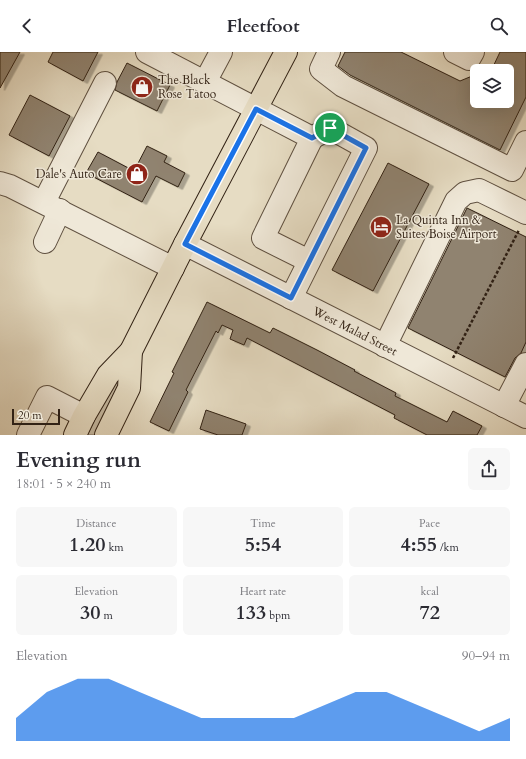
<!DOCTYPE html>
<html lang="en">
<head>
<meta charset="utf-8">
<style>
	body { margin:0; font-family:Cardo,serif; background:#f7f7f7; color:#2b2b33; height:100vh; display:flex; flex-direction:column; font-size:15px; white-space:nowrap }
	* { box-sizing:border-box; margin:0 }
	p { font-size:13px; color:#7c7c81 }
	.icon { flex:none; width:22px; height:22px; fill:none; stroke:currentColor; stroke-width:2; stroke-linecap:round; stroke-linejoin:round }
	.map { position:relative; height:383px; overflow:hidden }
	.side { display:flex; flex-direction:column; background:#fff; flex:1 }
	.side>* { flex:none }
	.buttons { position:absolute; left:470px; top:12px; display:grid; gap:8px }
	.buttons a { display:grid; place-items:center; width:44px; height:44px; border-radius:6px; background:#fff; box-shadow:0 4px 16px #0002; font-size:20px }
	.scale { position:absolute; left:12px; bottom:10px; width:48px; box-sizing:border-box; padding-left:4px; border:2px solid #322215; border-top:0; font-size:11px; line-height:14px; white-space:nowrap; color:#322215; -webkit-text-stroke:3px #efe8d8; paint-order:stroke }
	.pin { position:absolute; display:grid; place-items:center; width:34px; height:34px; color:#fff; margin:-17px; border:2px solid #fff; border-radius:50%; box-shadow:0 1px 4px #0007 }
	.round { display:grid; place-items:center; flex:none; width:42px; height:42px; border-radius:6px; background:#f7f7f7 }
	.headline { display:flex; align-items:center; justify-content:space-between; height:68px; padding:0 16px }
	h1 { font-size:22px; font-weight:700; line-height:30px }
	.stats { display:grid; grid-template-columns:repeat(3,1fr); gap:6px; height:68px; padding:4px 16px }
	.stats div { display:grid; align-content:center; border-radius:6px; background:#f7f7f7; text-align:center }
	.stats b { font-size:20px; font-weight:700 }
	.stats small { font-size:11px; font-weight:400 }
	.stats p { font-size:11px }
	.chart { height:112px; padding:8px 16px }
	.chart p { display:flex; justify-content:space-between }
	.chart svg { width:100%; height:72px; margin-top:4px; fill:#1a73e8; opacity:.7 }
	header { display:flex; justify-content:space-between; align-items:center; height:52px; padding:0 16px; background:#fff; font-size:18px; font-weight:700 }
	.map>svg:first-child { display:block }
	.grass { fill:#c7bca5; stroke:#7c6f5d }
	.building { fill:#90836f; stroke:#322215; filter:url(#shadow) }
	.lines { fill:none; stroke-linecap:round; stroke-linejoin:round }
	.minor-casing { stroke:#5f5040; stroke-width:24 }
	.major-casing { stroke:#322215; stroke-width:24 }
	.path { stroke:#322215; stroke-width:2.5; stroke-dasharray:3 2; stroke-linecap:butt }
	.minor { stroke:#efe8d8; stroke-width:22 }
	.major { stroke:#e6dcc3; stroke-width:22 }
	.route-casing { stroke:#fff; stroke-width:8 }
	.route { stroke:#1a73e8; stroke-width:5 }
	.labels { text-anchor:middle; stroke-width:3; stroke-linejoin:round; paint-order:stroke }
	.poi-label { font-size:12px; fill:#322215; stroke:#efe8d8; text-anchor:start }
	.street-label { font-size:12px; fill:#322215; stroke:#efe8d8 }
</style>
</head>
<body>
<header><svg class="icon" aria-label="back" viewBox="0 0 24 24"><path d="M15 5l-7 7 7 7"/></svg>Fleetfoot<svg class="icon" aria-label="search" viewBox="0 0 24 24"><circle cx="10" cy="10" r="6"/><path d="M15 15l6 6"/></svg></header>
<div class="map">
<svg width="526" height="383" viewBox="0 0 526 383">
	<defs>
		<filter id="shadow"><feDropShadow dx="4.5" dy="2.5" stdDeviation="0" flood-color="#0004"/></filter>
	</defs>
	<rect width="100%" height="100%" fill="#e6dcc3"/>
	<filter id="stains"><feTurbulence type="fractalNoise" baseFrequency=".005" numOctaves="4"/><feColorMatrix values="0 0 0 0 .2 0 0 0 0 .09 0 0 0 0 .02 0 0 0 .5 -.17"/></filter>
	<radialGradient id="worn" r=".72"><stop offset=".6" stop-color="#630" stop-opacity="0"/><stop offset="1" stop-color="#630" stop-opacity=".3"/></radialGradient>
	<!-- grass -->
	<polygon class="grass" points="118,322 119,333 97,383 87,383"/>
	<!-- building -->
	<g class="building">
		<polygon points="0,0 20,0 0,36"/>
		<polygon points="53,0 98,0 83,29 48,10"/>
		<polygon points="345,0 401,0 460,29 477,22 477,49 507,49 507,19 491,19 500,0 526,0 526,45 500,98 350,23 338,14"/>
		<polygon points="127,11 170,33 157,59 115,38 117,30"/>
		<polygon points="30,43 70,64 49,104 9,83"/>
		<polygon points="147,94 167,104 164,110 185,121 178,135 156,124 142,150 86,121 98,100 134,119"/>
		<polygon points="388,111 429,132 373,239 332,218"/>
		<polygon points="467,156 526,185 526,290 521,301 515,306 505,325 408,276"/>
		<polygon points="207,250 270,281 273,276 317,298 355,318 354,319 396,341 395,344 447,370 453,359 482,374 477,383 427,383 394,366 395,363 247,286 244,293 230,287 233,278 222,273 218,281 216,279 186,338 188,340 169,379 150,370 174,321 172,320"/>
		<polygon points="206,358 246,372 242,383 218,383 200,377"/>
	</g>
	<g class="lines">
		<!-- minor casing -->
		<g class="minor-casing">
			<g id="minor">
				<polyline points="147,0 312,86 263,186 309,209"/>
				<polyline points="329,0 321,17 343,34 512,118 526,90"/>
				<polyline points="455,0 469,7 473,0"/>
				<polyline points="205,30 221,0"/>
				<polyline points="0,131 10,134 173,216"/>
				<polyline points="44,150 105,31"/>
				<polyline points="45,190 60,158"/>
				<polyline points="185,192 526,365"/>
				<polyline points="291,246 366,96 330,76 312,86"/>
				<polyline points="385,294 456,149 465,141 479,138 526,161"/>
				<polyline points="504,354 526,312"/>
				<polyline points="28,383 47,345 84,364"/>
			</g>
		</g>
		<!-- major casing -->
		<g class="major-casing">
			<g id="major">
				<polyline points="75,383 84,364 108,323 131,299 185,192 286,0"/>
				<polyline points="106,383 129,336 131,299"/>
			</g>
		</g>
		<!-- path -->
		<polyline class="path" points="453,306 519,178"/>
		<!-- minor -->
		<use href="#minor" class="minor"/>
		<!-- major -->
		<use href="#major" class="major"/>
	</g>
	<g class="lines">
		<!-- route casing -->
		<g class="route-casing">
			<polygon id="route" points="256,57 312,86 330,76 366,96 291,246 185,192"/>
		</g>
		<!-- route -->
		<use href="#route" class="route"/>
	</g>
	<!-- icons -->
	<defs>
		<g id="shop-disc" transform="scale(1.15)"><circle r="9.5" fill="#8f2418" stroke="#efe8d8"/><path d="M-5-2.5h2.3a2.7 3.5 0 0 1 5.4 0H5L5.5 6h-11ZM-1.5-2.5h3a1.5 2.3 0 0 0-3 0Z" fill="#fff"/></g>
		<g id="hotel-disc" transform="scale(1.15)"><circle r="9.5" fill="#8f2418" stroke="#efe8d8"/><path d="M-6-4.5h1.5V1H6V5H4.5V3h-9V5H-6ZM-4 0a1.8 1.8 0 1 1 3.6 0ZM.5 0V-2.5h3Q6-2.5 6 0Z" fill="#fff"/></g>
	</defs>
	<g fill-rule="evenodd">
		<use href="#shop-disc" x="142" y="35"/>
		<use href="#shop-disc" x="137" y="122"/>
		<use href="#hotel-disc" x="381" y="175"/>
	</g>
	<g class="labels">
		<!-- poi labels -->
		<g class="poi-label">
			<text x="158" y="32">The Black<tspan x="158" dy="14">Rose Tatoo</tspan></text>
			<text x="122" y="126" text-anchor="end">Dale's Auto Care</text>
			<text x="396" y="172">La Quinta Inn &amp;<tspan x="396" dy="14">Suites Boise Airport</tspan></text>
		</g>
		<!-- street labels -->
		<g class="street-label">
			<text transform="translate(355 279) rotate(27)" y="4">West Malad Street</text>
		</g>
	</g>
	<rect width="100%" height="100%" filter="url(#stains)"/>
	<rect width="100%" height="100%" fill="url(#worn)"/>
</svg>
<div class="buttons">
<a><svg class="icon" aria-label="layers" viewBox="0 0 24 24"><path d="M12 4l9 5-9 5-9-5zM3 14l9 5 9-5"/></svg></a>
</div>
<div class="scale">20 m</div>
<div class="pin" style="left:330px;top:76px;background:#1e9e55"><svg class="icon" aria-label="arrive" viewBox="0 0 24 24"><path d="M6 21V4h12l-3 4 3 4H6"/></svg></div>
</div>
<section class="side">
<div class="headline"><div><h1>Evening run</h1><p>18:01 · 5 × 240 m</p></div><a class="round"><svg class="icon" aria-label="share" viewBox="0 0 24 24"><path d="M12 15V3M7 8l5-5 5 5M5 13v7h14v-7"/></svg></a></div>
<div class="stats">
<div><p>Distance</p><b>1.20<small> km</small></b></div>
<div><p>Time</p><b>5:54</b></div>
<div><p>Pace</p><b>4:55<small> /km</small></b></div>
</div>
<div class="stats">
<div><p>Elevation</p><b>30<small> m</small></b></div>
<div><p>Heart rate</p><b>133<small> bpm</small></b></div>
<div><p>kcal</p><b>72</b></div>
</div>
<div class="chart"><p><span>Elevation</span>90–94 m</p>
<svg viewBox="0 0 160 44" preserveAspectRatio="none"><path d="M0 44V30L10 14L20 6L30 6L40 14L50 22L60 30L70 30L80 30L90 30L100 22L110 14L120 14L130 22L140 30L150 38L160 30V44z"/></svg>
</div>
</section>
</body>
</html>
